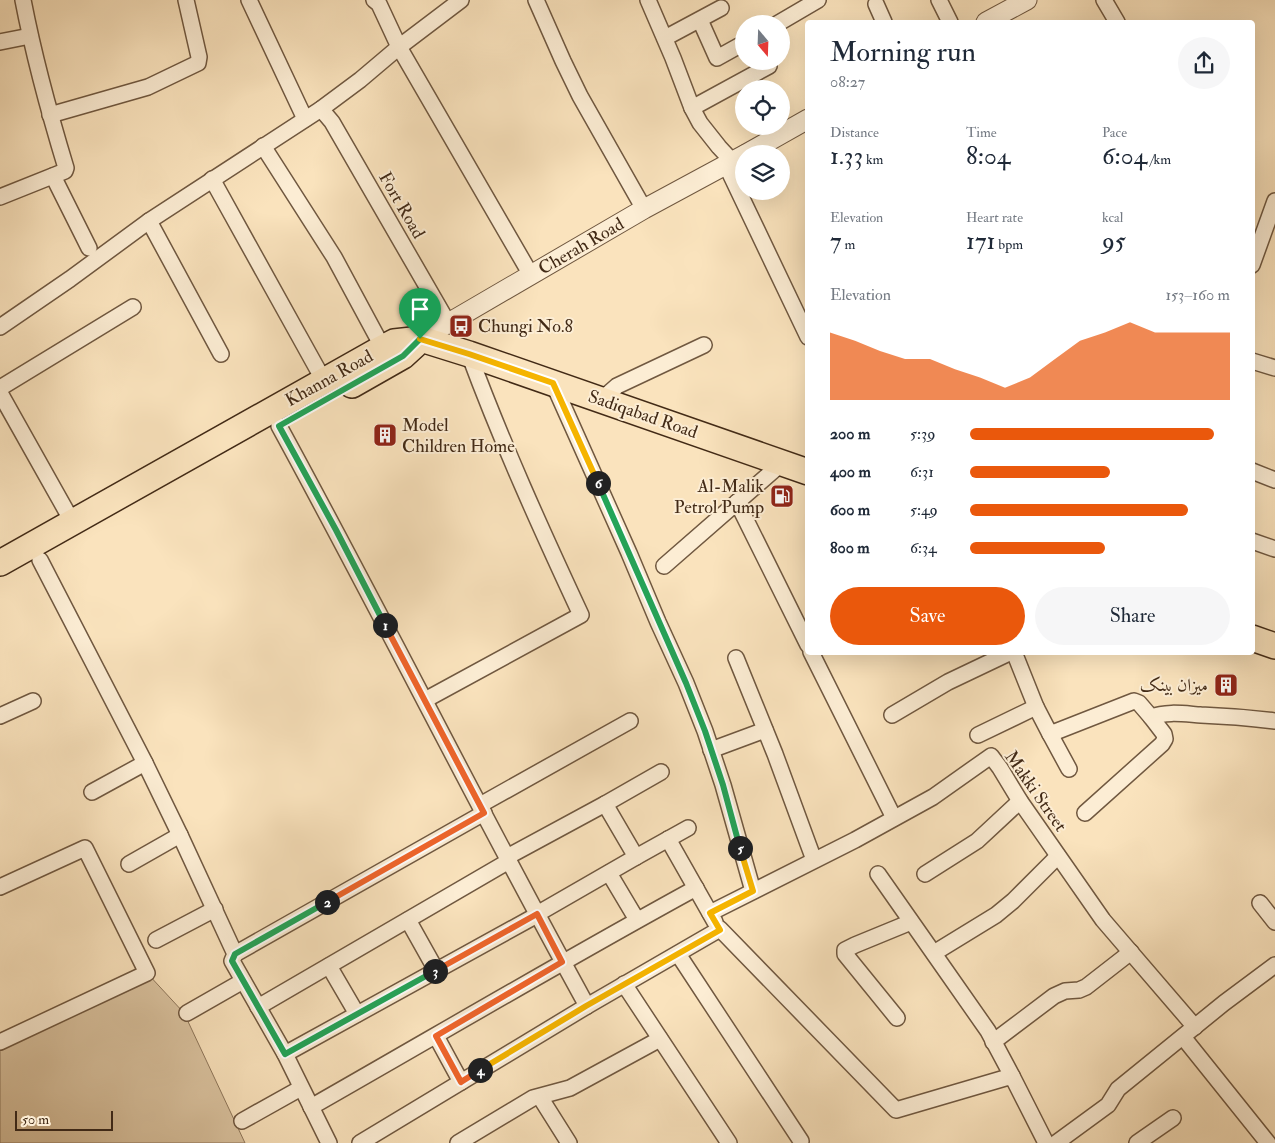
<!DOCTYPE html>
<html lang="en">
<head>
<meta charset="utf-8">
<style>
	body { margin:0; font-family:"IM FELL Double Pica",Amiri,serif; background:#f6f6f7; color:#1f2937; height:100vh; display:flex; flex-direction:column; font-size:19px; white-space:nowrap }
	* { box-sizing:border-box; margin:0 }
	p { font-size:16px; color:#747a83 }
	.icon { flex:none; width:28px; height:28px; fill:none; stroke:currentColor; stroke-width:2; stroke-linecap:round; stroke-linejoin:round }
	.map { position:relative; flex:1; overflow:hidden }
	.sheet { position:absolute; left:805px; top:20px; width:450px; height:635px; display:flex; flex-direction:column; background:#fff; border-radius:5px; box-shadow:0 5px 20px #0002 }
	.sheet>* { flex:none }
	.needle { width:32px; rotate:161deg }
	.buttons { position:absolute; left:735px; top:15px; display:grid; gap:10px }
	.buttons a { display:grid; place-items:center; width:55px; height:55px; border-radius:50%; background:#fff; box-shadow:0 5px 20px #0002; font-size:25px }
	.scale { position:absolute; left:15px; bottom:12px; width:98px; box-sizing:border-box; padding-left:5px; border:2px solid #422a16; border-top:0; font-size:14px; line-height:18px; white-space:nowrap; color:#422a16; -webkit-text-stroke:4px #fcedd4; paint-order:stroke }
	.pin { position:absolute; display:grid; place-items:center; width:42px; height:42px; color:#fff; margin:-51px -21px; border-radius:50% 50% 50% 0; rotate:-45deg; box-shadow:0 0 5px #0007 }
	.pin .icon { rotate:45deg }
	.km { position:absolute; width:25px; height:25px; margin:-12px; border-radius:50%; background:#222; color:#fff; font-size:14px; line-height:25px; text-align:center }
	.round { display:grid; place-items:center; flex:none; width:52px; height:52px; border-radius:26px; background:#f6f6f7 }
	.overview { display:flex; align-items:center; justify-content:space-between; height:85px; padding:0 25px }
	h1 { font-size:28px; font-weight:600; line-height:38px }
	.metrics { display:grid; grid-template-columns:repeat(3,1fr); gap:8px; height:85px; padding:5px 25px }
	.metrics div { display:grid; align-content:center }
	.metrics b { font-size:25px; font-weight:600 }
	.metrics small { font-size:14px; font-weight:400 }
	.metrics p { font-size:14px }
	.chart { height:140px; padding:10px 25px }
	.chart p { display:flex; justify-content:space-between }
	.chart svg { width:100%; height:90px; margin-top:5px; fill:#ea580c; opacity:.7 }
	.cta { display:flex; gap:10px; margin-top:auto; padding:10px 25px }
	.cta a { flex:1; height:58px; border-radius:30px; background:#ea580c; color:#fff; font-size:20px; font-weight:600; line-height:58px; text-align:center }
	.cta a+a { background:#f6f6f7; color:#1f2937 }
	ul { padding:0 25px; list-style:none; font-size:16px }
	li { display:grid; grid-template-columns:80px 60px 1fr; align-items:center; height:38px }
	li i { height:12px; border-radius:6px; background:#ea580c }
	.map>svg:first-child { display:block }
	.green { fill:#dbc4a1; stroke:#8e775c }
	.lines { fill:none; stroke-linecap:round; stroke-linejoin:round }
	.minor-casing { stroke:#705840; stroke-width:18 }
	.tertiary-casing { stroke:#705840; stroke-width:21 }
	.primary-casing { stroke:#422a16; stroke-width:28 }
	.minor { stroke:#fcedd4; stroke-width:15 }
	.tertiary { stroke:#fcedd4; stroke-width:19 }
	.primary { stroke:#fae3bd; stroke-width:25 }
	.split-1-casing { stroke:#fff; stroke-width:10 }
	.split-2-casing { stroke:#fff; stroke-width:10 }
	.split-3-casing { stroke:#fff; stroke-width:10 }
	.split-4-casing { stroke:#fff; stroke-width:10 }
	.split-5-casing { stroke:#fff; stroke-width:10 }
	.split-6-casing { stroke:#fff; stroke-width:10 }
	.split-7-casing { stroke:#fff; stroke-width:10 }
	.split-1 { stroke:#22a559; stroke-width:6 }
	.split-2 { stroke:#f0652b; stroke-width:6 }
	.split-3 { stroke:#22a559; stroke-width:6 }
	.split-4 { stroke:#f0652b; stroke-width:6 }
	.split-5 { stroke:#f5b400; stroke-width:6 }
	.split-6 { stroke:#22a559; stroke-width:6 }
	.split-7 { stroke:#f5b400; stroke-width:6 }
	.labels { text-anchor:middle; stroke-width:4; stroke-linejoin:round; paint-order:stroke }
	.street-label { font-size:18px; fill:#422a16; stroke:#fcedd4 }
	.poi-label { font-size:18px; fill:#422a16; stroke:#fcedd4; text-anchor:start }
</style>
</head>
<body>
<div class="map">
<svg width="1275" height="1143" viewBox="0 0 1275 1143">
	<rect width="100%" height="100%" fill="#fae3bd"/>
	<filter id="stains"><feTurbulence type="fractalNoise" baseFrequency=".004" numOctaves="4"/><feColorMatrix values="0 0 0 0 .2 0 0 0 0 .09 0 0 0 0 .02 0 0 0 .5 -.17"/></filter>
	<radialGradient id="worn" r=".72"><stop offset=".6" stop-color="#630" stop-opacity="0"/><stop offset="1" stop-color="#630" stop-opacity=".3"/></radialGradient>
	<!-- green -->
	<polygon class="green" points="147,973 184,1013 245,1143 0,1143 0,1042"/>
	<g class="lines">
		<!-- minor casing -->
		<g class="minor-casing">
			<g id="minor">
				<polyline points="249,0 305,119"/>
				<polyline points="374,0 379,4 399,47 531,275"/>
				<polyline points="536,0 563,61 580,96 644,209"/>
				<polyline points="648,0 673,58 692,108 700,123 719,147 732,161"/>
				<polyline points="939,0 950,22"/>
				<polyline points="1104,0 1117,22"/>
				<polyline points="876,4 884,22"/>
				<polyline points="700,20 717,58 744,43"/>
				<polyline points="777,24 818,0"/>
				<polyline points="665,38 721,8"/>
				<polyline points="0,42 30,36"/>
				<polyline points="692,108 769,66"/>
				<polyline points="321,109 332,122 448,323"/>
				<polyline points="50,115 148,87 198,63 199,57 186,0"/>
				<polyline points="263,146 334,257 383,348"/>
				<polyline points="726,165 808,337"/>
				<polyline points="53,176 89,248"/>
				<polyline points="212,179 324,381"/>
				<path d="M0 197 65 171 66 168C49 112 34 57 23 0"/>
				<polyline points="149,221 221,354"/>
				<polyline points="1252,265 1275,201"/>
				<polyline points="0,327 70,279 149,221 321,109 360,80 399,47 461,0"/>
				<polyline points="1252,361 1275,368"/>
				<polyline points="553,383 629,553 658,622 686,683 705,731 723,785 753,891"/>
				<polyline points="0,388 133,307"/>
				<polyline points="0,393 73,523"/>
				<polyline points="601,400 617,386 704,345"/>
				<path d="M279 426C384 618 481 814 587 1006L720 929 896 1110 1012 1076 1046 1143"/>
				<polyline points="1252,471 1275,480"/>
				<polyline points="737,502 808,645"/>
				<polyline points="1252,541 1275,549"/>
				<polyline points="40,560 145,763 180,835 235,954 232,961 285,1054 329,1143"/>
				<polyline points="664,566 782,463"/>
				<polyline points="811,652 894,818"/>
				<path d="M1014 652 1036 707 1050 734 1134 701 1139 703 1151 717C1167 711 1185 714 1201 715 1226 716 1250 718 1275 721"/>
				<polyline points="736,658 775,754 814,860"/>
				<path d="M425 700 581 615C541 529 502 443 469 354"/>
				<polyline points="892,715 948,682 1011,652"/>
				<polyline points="0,716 33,701"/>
				<polyline points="1050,734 1069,769"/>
				<polyline points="978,735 1036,707"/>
				<polyline points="711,750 765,730"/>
				<polyline points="92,792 145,763"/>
				<polyline points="605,804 661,772"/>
				<polyline points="480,805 630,721"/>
				<polyline points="1085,813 1162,744 1165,739 1164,734 1151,717"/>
				<polyline points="668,839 715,922"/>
				<polyline points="507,857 605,804 636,857"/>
				<polyline points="129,864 180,835"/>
				<polyline points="609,873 637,920"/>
				<polyline points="878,874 946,971 988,1031 1012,1076"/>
				<polyline points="925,874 977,841 1020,801"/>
				<polyline points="0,887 85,848 147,973 0,1042"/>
				<polyline points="1260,903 1275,922"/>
				<polyline points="710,913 855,840 933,797 991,756 1000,768 1020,801 1103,920 1195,1027"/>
				<polyline points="537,914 636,857 688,828"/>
				<polyline points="408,920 436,970"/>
				<polyline points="156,940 215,909"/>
				<polyline points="934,953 996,915 1013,901 1058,856"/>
				<polyline points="235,954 484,813"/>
				<polyline points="678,954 801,1141"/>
				<polyline points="329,966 357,1014"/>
				<polyline points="624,984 729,1143"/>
				<polyline points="258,1007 509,861"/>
				<polyline points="187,1013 243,981"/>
				<polyline points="897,1018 845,954 845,950 855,945 911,922"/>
				<polyline points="436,1036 461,1082"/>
				<polyline points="1183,1037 1268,1143"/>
				<polyline points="993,1042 1054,996 1065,991 1079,990 1086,987 1131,952"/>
				<polyline points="285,1054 537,915"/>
				<polyline points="540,1097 569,1143"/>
				<path d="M311 1107C439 1034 566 959 696 888"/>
				<polyline points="242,1121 301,1088"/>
				<polyline points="360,1143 587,1006"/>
				<polyline points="458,1143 533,1098 570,1088 660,1039"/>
				<polyline points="1056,1143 1108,1105 1118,1089 1224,1003 1275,965"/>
				<polyline points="1137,1143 1173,1118"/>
			</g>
		</g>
		<!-- tertiary casing -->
		<g class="tertiary-casing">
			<g id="tertiary">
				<polyline points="986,22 1027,0"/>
				<polyline points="746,154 808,119"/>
				<polyline points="421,339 644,209 744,155"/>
			</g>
		</g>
		<!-- primary casing -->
		<g class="primary-casing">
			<g id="primary">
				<polyline points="352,385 403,356 415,345"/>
				<polyline points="0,563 379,350 394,342 421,339 469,354 808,472"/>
				<polyline points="1252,638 1275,646"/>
			</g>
		</g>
		<!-- minor -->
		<use href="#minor" class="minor"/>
		<!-- tertiary -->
		<use href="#tertiary" class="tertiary"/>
		<!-- primary -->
		<use href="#primary" class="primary"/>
	</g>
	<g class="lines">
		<!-- split-1 casing -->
		<g class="split-1-casing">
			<polyline id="split-1" points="385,625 336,530 279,426 403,356 420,339"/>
		</g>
		<!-- split-2 casing -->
		<g class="split-2-casing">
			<polyline id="split-2" points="327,902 484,813 385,625"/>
		</g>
		<!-- split-3 casing -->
		<g class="split-3-casing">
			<polyline id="split-3" points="327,902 235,954 232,961 285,1054 435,971"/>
		</g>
		<!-- split-4 casing -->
		<g class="split-4-casing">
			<polyline id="split-4" points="435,971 537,914 562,962 436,1036 461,1082 480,1070"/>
		</g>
		<!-- split-5 casing -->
		<g class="split-5-casing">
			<polyline id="split-5" points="480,1070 586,1006 720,930 710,913 753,891 740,848"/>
		</g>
		<!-- split-6 casing -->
		<g class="split-6-casing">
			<polyline id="split-6" points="598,483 686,683 705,731 723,785 740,848"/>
		</g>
		<!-- split-7 casing -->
		<g class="split-7-casing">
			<polyline id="split-7" points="420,339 469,354 553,383 598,483"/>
		</g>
		<!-- split-1 -->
		<use href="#split-1" class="split-1"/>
		<!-- split-2 -->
		<use href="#split-2" class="split-2"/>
		<!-- split-3 -->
		<use href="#split-3" class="split-3"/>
		<!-- split-4 -->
		<use href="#split-4" class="split-4"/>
		<!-- split-5 -->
		<use href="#split-5" class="split-5"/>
		<!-- split-6 -->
		<use href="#split-6" class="split-6"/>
		<!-- split-7 -->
		<use href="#split-7" class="split-7"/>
	</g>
	<!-- icons -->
	<defs>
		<g id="bus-square" transform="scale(1.25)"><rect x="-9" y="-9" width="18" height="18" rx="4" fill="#8f2418" stroke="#fcedd4"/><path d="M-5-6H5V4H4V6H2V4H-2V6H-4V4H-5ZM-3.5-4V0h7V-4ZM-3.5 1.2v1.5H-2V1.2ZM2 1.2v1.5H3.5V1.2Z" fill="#fff"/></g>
		<g id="building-square" transform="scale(1.25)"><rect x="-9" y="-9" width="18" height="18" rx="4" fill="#8f2418" stroke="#fcedd4"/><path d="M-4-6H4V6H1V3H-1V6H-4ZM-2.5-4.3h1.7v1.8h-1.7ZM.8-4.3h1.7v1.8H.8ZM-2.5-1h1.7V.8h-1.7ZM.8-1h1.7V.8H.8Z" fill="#fff"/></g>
		<g id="fuel-square" transform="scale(1.25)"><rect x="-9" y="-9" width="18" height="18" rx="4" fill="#8f2418" stroke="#fcedd4"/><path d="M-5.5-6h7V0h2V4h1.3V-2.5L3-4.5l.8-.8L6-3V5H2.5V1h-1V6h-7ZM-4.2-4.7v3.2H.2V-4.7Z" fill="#fff"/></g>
	</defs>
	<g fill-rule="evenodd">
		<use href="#bus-square" x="461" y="326"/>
		<use href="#building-square" x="385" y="435"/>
		<use href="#fuel-square" x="782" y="496"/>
		<use href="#building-square" x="1226" y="685"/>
	</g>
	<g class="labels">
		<!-- street labels -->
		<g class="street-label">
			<text transform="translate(402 205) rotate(60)" y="6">Fort Road</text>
			<text transform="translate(581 246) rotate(-30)" y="6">Cherah Road</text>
			<text transform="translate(329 378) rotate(-29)" y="6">Khanna Road</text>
			<text transform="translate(643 414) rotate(19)" y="6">Sadiqabad Road</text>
			<text transform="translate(1036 791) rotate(55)" y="6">Makki Street</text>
		</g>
		<!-- poi labels -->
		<g class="poi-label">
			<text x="478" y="332">Chungi No.8</text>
			<text x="402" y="431">Model<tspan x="402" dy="21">Children Home</tspan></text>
			<text x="764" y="492" text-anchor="end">Al-Malik<tspan x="764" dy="21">Petrol Pump</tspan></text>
			<text x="1208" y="691" text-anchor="end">میزان بینک</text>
		</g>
	</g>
	<rect width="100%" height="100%" filter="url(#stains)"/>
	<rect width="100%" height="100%" fill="url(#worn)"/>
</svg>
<div class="buttons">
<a><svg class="needle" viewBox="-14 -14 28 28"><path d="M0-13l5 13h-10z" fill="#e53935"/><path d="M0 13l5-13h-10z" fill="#747a83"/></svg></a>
<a><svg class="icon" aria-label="locate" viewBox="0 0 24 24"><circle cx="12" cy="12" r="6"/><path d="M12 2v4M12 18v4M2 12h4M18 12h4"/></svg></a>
<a><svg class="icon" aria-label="layers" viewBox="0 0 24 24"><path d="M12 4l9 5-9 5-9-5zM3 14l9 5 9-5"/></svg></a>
</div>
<div class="scale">50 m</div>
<div class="pin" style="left:420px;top:339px;background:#1e9e55"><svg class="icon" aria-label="arrive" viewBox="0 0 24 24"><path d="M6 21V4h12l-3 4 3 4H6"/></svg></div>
<b class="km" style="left:385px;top:625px">1</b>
<b class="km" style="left:327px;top:902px">2</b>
<b class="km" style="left:435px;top:971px">3</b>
<b class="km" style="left:480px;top:1070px">4</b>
<b class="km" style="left:740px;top:848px">5</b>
<b class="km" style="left:598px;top:483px">6</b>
<section class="sheet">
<div class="overview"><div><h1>Morning run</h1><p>08:27</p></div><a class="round"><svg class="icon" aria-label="share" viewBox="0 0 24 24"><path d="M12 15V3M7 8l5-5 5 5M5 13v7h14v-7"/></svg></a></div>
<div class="metrics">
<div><p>Distance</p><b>1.33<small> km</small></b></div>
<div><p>Time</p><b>8:04</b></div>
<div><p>Pace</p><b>6:04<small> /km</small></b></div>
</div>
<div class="metrics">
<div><p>Elevation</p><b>7<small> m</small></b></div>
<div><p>Heart rate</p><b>171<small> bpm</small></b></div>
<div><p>kcal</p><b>95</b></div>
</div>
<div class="chart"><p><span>Elevation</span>153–160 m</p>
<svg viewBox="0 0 160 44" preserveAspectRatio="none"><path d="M0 44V11L10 15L20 20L30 24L40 24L50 29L60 33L70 38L80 33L90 24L100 15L110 11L120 6L130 11L140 11L150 11L160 11V44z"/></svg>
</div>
<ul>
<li><b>200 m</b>5:39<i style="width:94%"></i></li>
<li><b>400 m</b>6:31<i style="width:54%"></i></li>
<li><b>600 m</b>5:49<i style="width:84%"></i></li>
<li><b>800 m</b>6:34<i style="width:52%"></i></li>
</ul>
<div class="cta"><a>Save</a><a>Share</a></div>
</section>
</div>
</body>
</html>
